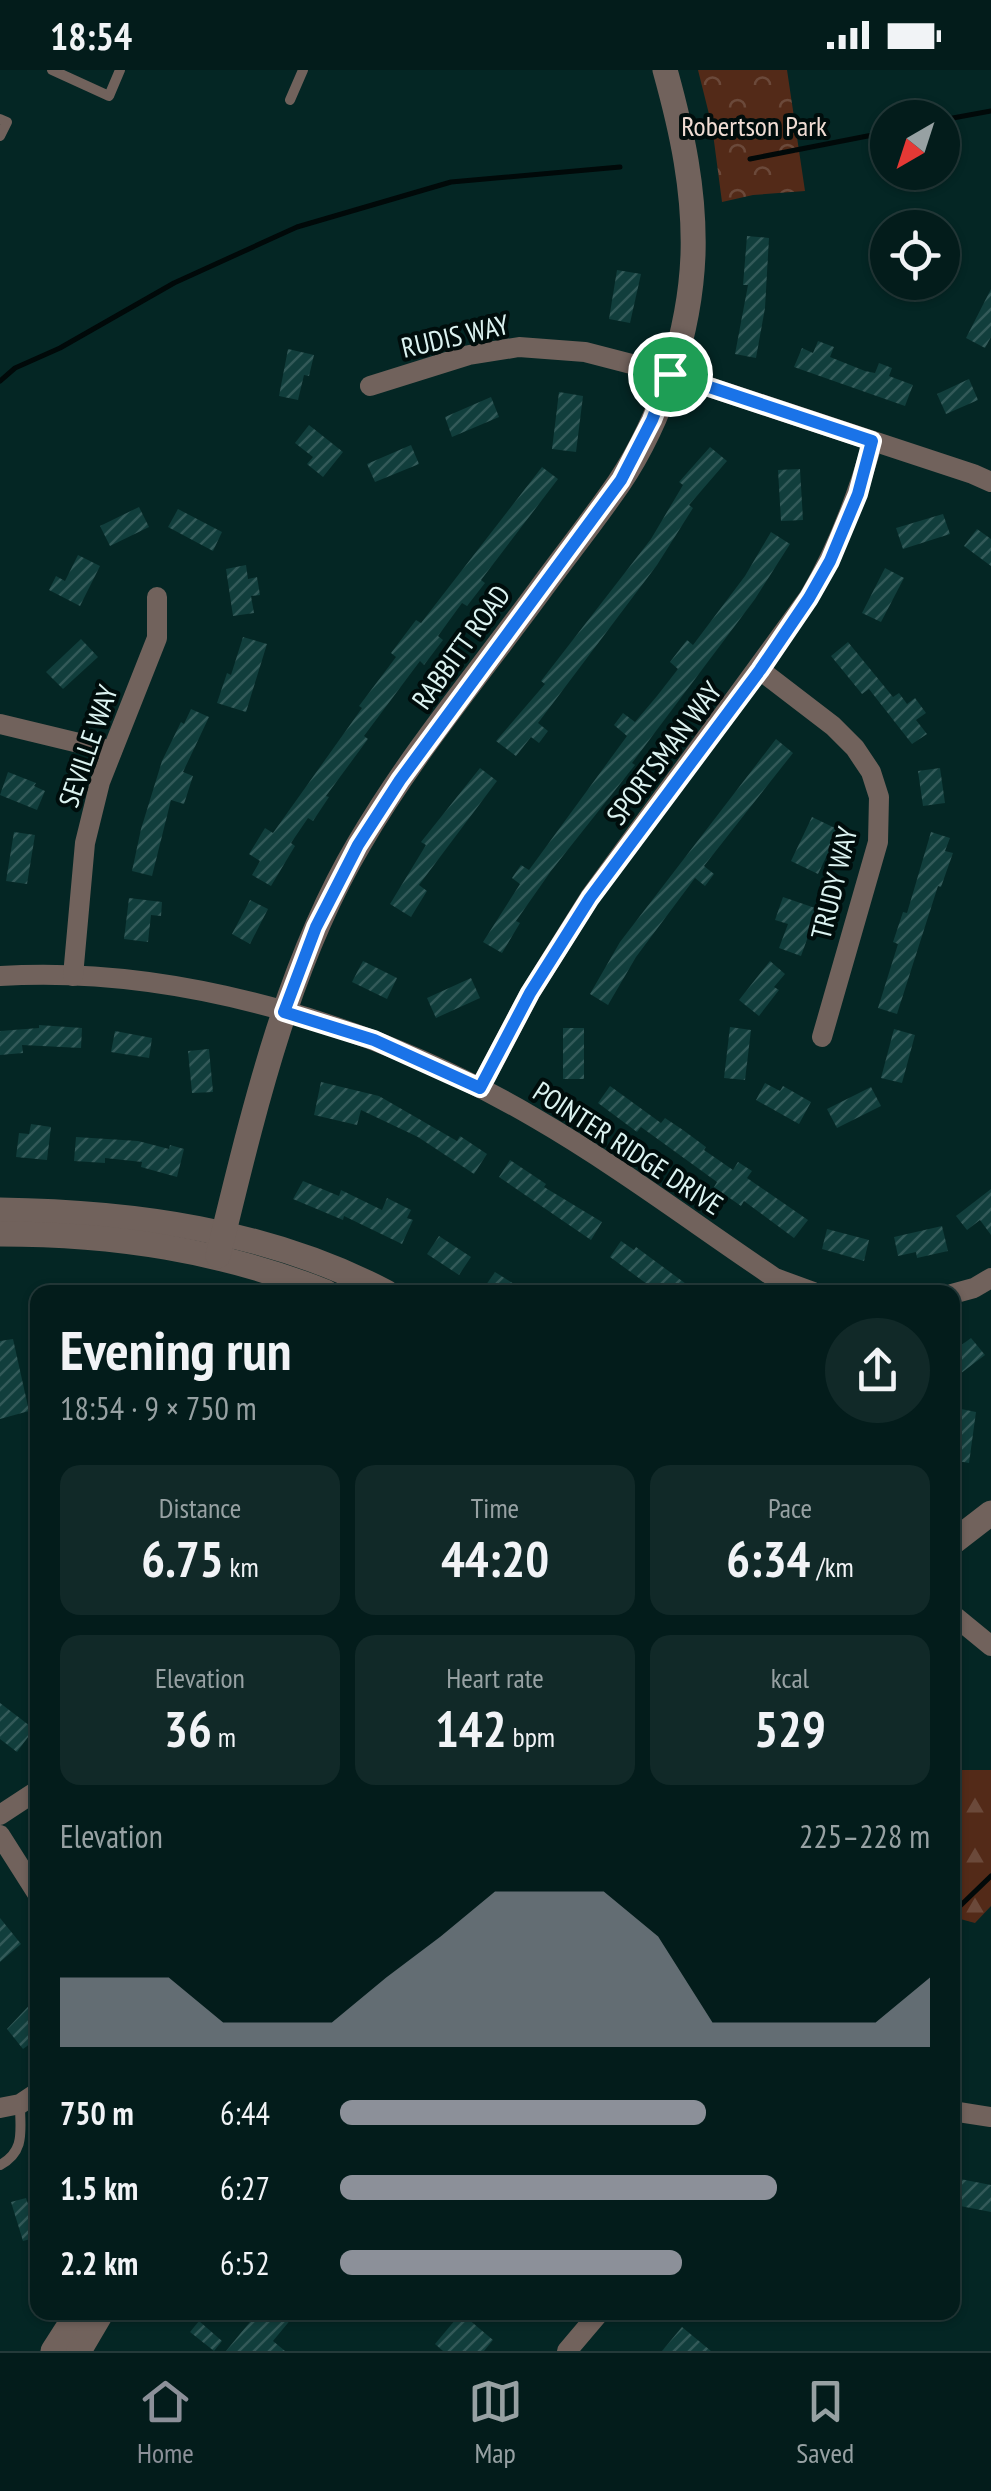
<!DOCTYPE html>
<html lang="en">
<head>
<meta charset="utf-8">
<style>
	body { margin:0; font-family:"PT Sans Narrow",sans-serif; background:#112928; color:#f1f3f6; height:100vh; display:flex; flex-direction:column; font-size:38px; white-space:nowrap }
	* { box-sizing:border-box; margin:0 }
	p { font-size:32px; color:#97a1a3 }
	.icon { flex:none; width:55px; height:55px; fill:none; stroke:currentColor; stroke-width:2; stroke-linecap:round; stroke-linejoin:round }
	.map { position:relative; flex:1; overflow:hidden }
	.side { position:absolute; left:30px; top:1215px; width:930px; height:1035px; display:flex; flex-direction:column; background:#031c1b; border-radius:20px; box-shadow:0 2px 8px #0004,0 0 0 2px #243a3a }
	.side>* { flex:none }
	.needle { width:65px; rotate:219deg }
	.buttons { position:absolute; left:870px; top:30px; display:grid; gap:20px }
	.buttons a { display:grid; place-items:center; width:90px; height:90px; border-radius:50%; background:#031c1b; box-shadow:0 2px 8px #0004,0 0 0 2px #243a3a; font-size:50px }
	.pin { position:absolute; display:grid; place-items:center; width:85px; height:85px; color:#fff; margin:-42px; border:5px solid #fff; border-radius:50%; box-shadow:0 2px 10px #0007 }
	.round { display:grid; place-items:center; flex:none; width:105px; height:105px; border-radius:52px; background:#112928 }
	.summary { display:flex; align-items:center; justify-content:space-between; height:170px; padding:0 30px }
	h1 { font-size:55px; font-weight:700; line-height:75px }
	.metrics { display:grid; grid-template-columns:repeat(3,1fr); gap:15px; height:170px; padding:10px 30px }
	.metrics div { display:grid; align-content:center; border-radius:20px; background:#112928; text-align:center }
	.metrics b { font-size:50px; font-weight:700 }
	.metrics small { font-size:28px; font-weight:400 }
	.metrics p { font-size:28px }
	.chart { height:280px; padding:20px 30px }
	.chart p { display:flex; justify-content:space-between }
	.chart svg { width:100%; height:180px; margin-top:10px; fill:#8c9099; opacity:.7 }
	ul { padding:0 30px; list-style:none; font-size:32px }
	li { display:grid; grid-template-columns:160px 120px 1fr; align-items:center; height:75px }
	li i { height:25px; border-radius:12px; background:#8c9099 }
	.status { display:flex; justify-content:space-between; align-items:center; height:70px; padding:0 50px; background:#031c1b; direction:ltr }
	.status svg { height:28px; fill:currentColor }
	.tab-bar { display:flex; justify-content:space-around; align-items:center; height:140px; border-top:2px solid #243a3a; background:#031c1b; font-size:28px; color:#97a1a3 }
	.tab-bar a { display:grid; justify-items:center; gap:5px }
	.tab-bar .active { color:#8c9099 }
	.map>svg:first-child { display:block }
	.forest { fill:url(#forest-firs) }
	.park { fill:url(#park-crowns) }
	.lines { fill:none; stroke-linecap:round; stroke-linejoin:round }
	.stream { stroke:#010909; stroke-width:5 }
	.building { fill:url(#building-hatch) }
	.service { stroke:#71625c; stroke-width:10 }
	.minor { stroke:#71625c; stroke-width:20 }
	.tertiary { stroke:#71625c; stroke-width:25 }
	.route-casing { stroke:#fff; stroke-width:20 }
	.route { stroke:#1a73e8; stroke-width:12 }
	.labels { text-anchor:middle; stroke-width:8; stroke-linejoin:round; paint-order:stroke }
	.park-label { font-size:28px; fill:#f0dcd3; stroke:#000d0c }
	.street-label { font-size:28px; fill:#dcf3f1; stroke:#000d0c }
</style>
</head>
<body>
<div class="status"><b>18:54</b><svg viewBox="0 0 49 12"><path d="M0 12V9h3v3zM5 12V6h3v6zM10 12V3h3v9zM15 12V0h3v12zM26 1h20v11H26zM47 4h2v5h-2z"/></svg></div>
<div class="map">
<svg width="991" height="2281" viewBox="0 0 991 2281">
	<defs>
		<pattern id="forest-firs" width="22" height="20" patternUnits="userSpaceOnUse" patternTransform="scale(2.5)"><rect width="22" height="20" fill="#532a18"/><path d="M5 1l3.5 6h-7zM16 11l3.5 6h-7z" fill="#6b493a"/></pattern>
		<pattern id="park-crowns" width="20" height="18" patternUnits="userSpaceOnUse" patternTransform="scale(2.5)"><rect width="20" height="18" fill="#532a18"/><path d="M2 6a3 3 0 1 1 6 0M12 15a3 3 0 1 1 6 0" fill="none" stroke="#6b493a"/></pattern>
		<pattern id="building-hatch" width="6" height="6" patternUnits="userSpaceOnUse" patternTransform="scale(2.5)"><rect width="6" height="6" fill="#113e3c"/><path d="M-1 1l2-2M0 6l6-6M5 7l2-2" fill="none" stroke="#335a59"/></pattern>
	</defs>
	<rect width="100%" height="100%" fill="#042624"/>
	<!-- forest -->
	<polygon class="forest" points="955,1700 991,1700 991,1836 975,1853 953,1847"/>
	<!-- park -->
	<polygon class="park" points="698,0 787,0 805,121 753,125 722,132 712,56"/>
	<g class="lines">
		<!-- stream -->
		<g class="stream">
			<polyline points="942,50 991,41"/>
			<polyline points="750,89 888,62"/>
			<polyline points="0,311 15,298 60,278 174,213 297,157 451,112 620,97"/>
			<polyline points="960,1836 991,1806"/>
		</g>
	</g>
	<!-- building -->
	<g class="building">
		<polygon points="747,166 769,168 765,238 756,288 735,284 748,215 743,215"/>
		<polygon points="617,200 641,204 630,253 609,249"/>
		<polygon points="991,219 991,267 985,278 966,268"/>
		<polygon points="818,271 834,277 830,287 865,301 875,303 879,293 892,298 889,306 913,315 905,336 794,297 802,278 813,283"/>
		<polygon points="288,279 314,285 309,306 304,305 298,330 279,326"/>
		<polygon points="969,309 978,330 946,344 937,324"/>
		<polygon points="559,322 583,326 576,382 552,379"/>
		<polygon points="491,327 499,347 452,367 445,347"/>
		<polygon points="309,355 343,382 323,407 307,394 313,387 295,373"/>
		<polygon points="411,375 419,394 375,412 367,394"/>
		<polygon points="710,377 727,391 689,435 693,438 657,495 538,653 548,661 539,673 531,667 516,686 496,671 545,614 541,611 651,469 683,415 679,412"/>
		<polygon points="542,397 558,409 481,510 485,513 467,536 462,533 438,566 443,570 424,595 420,591 364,666 368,669 326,726 329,727 313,751 308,748 291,773 295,776 271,816 252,805 260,791 249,784 265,758 273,763 362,638 359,636 396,587 391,583 416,550 421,553"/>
		<polygon points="800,399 803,450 781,451 778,400"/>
		<polygon points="139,437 149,457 110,476 100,456"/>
		<polygon points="178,439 222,462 213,481 168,457"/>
		<polygon points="943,444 950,464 903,479 896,458"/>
		<polygon points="977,459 991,469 991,496 964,476"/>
		<polygon points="771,462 790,474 755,529 632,693 635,695 551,801 516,851 520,853 502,883 483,872 520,814 512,808 521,795 529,800 627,666 614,655 623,643 635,652 657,626 678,599 670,592 687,570 693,575 745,506"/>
		<polygon points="78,485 100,496 80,536 49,520 56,506 65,511"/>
		<polygon points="246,495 248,509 257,507 260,525 251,526 254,543 233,546 226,499"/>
		<polygon points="885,498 904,508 881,552 862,543"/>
		<polygon points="243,567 267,574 246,642 217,633 227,603 231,605"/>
		<polygon points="81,569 98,587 63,619 46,602"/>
		<polygon points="848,572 893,627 899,623 907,634 915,628 926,643 916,650 927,664 912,674 869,619 862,624 831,586"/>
		<polygon points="191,639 209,647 183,702 193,706 184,734 171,730 152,806 132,801 141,759 162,691 181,652 184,654"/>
		<polygon points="776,669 793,683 704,796 714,804 705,816 695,808 636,887 608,935 590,924 620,872"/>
		<polygon points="480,698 497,711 419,815 427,821 411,847 390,834 426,775 421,772"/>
		<polygon points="940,698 945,733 923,736 918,701"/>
		<polygon points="8,702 36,713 34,716 45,721 37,740 0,725"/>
		<polygon points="812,747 839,760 818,804 791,791"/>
		<polygon points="14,762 35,765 27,814 6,811"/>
		<polygon points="931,762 950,768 945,781 953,783 941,817 938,816 897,944 878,938 898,874 893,872 903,842 907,843"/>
		<polygon points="783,827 818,839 801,886 779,878 788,854 775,850"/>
		<polygon points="129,828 162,832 161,846 151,845 148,872 124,869"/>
		<polygon points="250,830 268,839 250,874 232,864"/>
		<polygon points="363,891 397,908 387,929 352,912"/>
		<polygon points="770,891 785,904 774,917 779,920 759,946 739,930"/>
		<polygon points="471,908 480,928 436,948 427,928"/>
		<polygon points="39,955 82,958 81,978 22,975 23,983 0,985 0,961 39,958"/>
		<polygon points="730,957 751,960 745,1010 724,1008"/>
		<rect x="563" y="958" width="21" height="51"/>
		<polygon points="894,959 915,965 902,1013 881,1008"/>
		<polygon points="115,961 152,968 149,988 111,982"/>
		<polygon points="209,979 213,1022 192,1023 188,981"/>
		<polygon points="321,1012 379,1026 457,1071 460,1066 487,1084 474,1104 418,1067 361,1040 357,1055 314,1045"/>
		<polygon points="765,1013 780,1021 783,1016 811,1032 799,1054 756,1030"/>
		<polygon points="610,1016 661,1053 665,1048 683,1060 706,1077 704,1080 733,1100 738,1092 752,1101 747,1108 808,1150 794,1168 744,1131 741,1136 714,1117 717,1112 641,1057 637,1062 598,1033"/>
		<polygon points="871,1017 881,1036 837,1058 827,1039"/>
		<polygon points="31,1054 51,1057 47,1090 16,1087 19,1063 29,1064"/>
		<polygon points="76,1067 138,1071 169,1079 170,1075 184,1079 177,1107 141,1097 142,1092 105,1088 105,1093 74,1091"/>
		<polygon points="510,1090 546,1114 544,1117 602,1152 591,1170 499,1107"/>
		<polygon points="303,1111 339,1126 341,1120 382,1140 387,1128 411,1140 407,1148 413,1150 402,1174 344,1146 343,1150 293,1129"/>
		<polygon points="991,1119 991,1165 980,1150 967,1160 956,1146"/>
		<polygon points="942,1156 948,1181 917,1188 916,1182 898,1186 894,1167"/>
		<polygon points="827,1159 869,1170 864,1191 822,1179"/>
		<polygon points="439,1166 471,1187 459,1205 427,1184"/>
		<polygon points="621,1171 634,1180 636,1177 697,1222 658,1222 610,1187"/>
		<polygon points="495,1202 527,1222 481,1222"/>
		<polygon points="971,1268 985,1285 952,1310 952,1282"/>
		<polygon points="13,1269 29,1341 0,1349 0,1271"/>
		<polygon points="956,1338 976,1342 969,1393 952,1390"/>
		<polygon points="0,1633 34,1659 17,1682 0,1669"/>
		<polygon points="0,1848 21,1874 0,1892"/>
		<polygon points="38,1926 38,1968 23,1979 7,1959"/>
		<polygon points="960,2109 991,2115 991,2142 955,2135"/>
		<polygon points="26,2128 29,2137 38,2134 38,2167 23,2171 11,2132"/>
		<polygon points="258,2242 297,2242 273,2271 285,2281 226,2281"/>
		<polygon points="461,2243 493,2270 484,2281 443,2281 435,2274"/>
		<polygon points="199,2251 222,2271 214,2281 190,2262"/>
		<polygon points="682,2257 711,2281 662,2281"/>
	</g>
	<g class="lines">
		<!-- service -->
		<g class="service">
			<polyline points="52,0 109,26 120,0"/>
			<polyline points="290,30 303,0"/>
			<polyline points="0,49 7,52 0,66"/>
			<path d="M0 2095C26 2081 20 2060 20 2035"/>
		</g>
		<!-- minor -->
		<g class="minor">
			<polyline points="370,316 469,285 519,277 585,282 670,304 973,404 991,412"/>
			<polyline points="760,600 833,656 855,678 871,702 879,727 878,772 822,967"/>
			<polyline points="0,654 112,681"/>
			<path d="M0 906C181 895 380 957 535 1048 618 1096 696 1155 775 1208L813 1222"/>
			<polyline points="73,906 85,773 100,712 157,568 157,527"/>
			<path d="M480 1018 530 923 590 827 809 527C838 478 857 427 873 371"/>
			<polyline points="952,1224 974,1218 991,1208"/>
			<polyline points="952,1544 991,1576"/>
			<polyline points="0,1745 38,1720"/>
			<polyline points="0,1765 38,1825"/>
			<polyline points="0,2038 20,2034 38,2022"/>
			<polyline points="952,2041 991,2047"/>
			<polyline points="567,2281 600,2242"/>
		</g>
		<!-- tertiary -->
		<g class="tertiary">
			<path d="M0 1140C133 1142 267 1160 386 1222"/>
			<path d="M0 1164C114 1164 220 1180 326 1222"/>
			<path d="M218 1186C252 1048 286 897 359 774 412 683 481 601 543 516 568 482 595 448 619 413 662 349 690 262 693 185 695 121 682 61 665 0"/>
			<polyline points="952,1473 991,1443"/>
			<polyline points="53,2281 78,2242"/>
			<polyline points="79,2281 102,2242"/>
		</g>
	</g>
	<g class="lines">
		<!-- route casing -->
		<g class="route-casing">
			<polygon id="route" points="670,304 872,371 858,424 830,491 809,528 760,600 590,828 530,923 480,1018 374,970 284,942 316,857 358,775 400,710 621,410 652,350"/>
		</g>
		<!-- route -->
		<use href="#route" class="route"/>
	</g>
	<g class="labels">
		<!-- park labels -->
		<g class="park-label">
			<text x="754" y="66">Robertson Park</text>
		</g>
		<!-- street labels -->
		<g class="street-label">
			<text transform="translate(455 266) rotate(-13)" y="10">RUDIS WAY</text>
			<text transform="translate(461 577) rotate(-54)" y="10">RABBITT ROAD</text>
			<text transform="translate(88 676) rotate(-71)" y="10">SEVILLE WAY</text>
			<text transform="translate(664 683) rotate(-53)" y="10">SPORTSMAN WAY</text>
			<text transform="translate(834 813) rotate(-76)" y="10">TRUDY WAY</text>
			<text transform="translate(628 1078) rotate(33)" y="10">POINTER RIDGE DRIVE</text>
		</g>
	</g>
</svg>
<div class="buttons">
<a><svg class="needle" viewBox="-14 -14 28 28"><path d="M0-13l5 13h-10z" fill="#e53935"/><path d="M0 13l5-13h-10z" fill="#97a1a3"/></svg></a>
<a><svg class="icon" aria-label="locate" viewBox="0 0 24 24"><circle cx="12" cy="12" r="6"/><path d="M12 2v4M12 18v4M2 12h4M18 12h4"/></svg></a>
</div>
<div class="pin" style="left:670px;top:304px;background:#1e9e55"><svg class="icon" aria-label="arrive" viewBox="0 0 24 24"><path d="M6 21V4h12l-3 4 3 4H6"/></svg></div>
<section class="side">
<div class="summary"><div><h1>Evening run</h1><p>18:54 · 9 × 750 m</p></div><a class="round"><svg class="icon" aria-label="share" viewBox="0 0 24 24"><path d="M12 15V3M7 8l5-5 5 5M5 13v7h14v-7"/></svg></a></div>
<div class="metrics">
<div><p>Distance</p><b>6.75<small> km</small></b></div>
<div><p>Time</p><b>44:20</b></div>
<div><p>Pace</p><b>6:34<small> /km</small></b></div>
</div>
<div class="metrics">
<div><p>Elevation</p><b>36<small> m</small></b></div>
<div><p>Heart rate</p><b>142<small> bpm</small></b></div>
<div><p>kcal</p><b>529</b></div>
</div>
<div class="chart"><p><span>Elevation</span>225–228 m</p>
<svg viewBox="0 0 160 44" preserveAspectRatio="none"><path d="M0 44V27L10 27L20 27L30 38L40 38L50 38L60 27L70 17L80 6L90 6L100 6L110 17L120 38L130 38L140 38L150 38L160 27V44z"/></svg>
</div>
<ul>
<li><b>750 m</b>6:44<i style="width:62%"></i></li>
<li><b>1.5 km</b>6:27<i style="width:74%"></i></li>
<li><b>2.2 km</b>6:52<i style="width:58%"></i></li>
</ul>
</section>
</div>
<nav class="tab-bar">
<a class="active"><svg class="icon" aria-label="home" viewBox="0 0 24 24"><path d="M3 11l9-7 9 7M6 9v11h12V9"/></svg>Home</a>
<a><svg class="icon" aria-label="map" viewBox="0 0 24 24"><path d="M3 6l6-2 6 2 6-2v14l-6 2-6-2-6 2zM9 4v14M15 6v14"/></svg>Map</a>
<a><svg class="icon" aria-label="saved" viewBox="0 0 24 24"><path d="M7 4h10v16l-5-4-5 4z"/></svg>Saved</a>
</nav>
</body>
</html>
